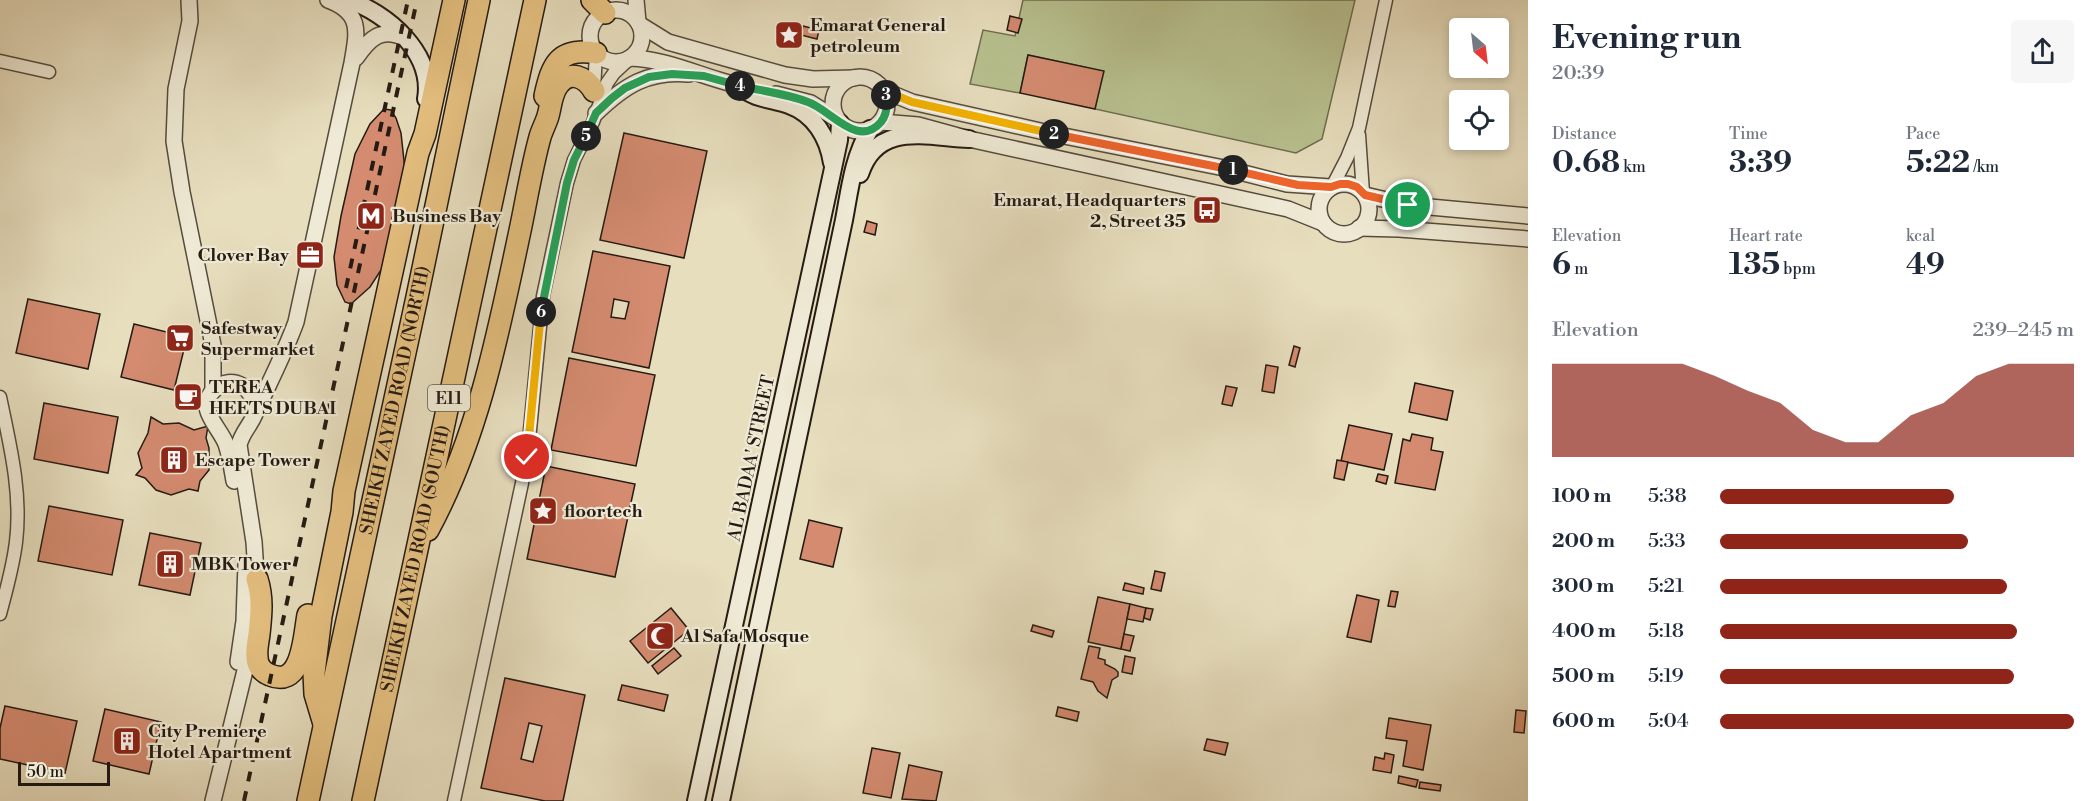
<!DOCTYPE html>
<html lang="en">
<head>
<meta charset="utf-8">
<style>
	body { margin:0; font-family:"Libre Bodoni",serif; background:#f6f6f7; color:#1f2937; height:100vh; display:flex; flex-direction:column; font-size:22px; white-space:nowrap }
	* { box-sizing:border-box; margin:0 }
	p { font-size:20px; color:#747a83 }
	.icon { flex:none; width:33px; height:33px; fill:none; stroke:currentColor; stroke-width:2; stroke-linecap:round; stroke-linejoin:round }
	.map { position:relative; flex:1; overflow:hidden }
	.sheet { display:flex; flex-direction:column; background:#fff; width:570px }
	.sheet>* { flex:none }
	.needle { width:39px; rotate:152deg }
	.buttons { position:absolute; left:1449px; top:18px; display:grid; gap:12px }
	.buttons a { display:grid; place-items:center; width:60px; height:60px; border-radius:6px; background:#fff; box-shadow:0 3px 9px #0003; font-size:30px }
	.scale { position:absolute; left:18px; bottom:15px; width:92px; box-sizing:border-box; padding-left:6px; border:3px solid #251b13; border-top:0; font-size:16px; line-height:21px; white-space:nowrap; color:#251b13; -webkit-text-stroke:4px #efead5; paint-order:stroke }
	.pin { position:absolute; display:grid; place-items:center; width:51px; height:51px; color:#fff; margin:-26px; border:3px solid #fff; border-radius:50%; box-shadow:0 2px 6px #0007 }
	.km { position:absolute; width:30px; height:30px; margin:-15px; border-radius:50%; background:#222; color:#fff; font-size:16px; line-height:30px; text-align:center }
	.round { display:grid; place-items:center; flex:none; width:63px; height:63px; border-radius:6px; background:#f6f6f7 }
	.headline { display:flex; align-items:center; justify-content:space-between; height:102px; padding:0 24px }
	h1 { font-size:33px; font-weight:800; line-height:45px }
	.metrics { display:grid; grid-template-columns:repeat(3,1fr); gap:9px; height:102px; padding:6px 24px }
	.metrics div { display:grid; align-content:center }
	.metrics b { font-size:30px; font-weight:800 }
	.metrics small { font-size:16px; font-weight:400 }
	.metrics p { font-size:16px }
	.chart { height:168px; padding:12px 24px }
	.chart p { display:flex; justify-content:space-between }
	.chart svg { width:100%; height:108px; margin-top:6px; fill:#8f2418; opacity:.7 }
	ul { padding:0 24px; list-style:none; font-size:20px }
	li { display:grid; grid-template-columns:96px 72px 1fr; align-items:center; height:45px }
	li i { height:15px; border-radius:8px; background:#8f2418 }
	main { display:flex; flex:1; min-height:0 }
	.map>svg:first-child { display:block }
	.green { fill:#b8c08f; stroke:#6e6e51; stroke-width:1.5 }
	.building { fill:#d48b70; stroke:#251b13; stroke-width:1.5; fill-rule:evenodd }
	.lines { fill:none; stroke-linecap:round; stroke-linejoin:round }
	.minor-casing { stroke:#564c3e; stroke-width:15 }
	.tertiary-casing { stroke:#564c3e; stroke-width:18 }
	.secondary-casing { stroke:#251b13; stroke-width:20 }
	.motorway-casing { stroke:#251b13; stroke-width:24 }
	.minor { stroke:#efead5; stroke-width:12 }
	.tertiary { stroke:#efead5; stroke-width:15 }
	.secondary { stroke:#efead5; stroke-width:16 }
	.motorway { stroke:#e4bf7f; stroke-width:21 }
	.rail { stroke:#251b13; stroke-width:4; stroke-dasharray:10 10; stroke-linecap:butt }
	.split-1-casing { stroke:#fff; stroke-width:12 }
	.split-2-casing { stroke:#fff; stroke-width:12 }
	.split-3-casing { stroke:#fff; stroke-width:12 }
	.split-4-casing { stroke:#fff; stroke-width:12 }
	.split-5-casing { stroke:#fff; stroke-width:12 }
	.split-6-casing { stroke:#fff; stroke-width:12 }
	.split-7-casing { stroke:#fff; stroke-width:12 }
	.split-1 { stroke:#f0652b; stroke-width:8 }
	.split-2 { stroke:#f0652b; stroke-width:8 }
	.split-3 { stroke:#f5b400; stroke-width:8 }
	.split-4 { stroke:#22a559; stroke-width:8 }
	.split-5 { stroke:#22a559; stroke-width:8 }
	.split-6 { stroke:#22a559; stroke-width:8 }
	.split-7 { stroke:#f5b400; stroke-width:8 }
	.labels { text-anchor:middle; stroke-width:4.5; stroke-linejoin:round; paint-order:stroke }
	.shield { fill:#efead5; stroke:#62594d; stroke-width:1.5 }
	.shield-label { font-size:16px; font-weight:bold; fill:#251b13 }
	.poi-label { font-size:18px; font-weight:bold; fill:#251b13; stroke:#efead5; text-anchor:start }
	.street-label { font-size:18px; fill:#251b13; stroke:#efead5 }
</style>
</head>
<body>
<main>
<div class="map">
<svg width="1528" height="801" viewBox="0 0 1528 801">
	<rect width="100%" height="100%" fill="#e7debe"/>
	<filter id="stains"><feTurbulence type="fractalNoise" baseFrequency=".00333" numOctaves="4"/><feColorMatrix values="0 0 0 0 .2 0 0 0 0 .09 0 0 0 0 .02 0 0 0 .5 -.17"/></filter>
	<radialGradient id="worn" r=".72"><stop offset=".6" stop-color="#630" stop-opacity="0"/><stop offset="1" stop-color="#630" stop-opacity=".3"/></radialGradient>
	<!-- green -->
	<polygon class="green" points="1023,0 1355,0 1322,139 1296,153 1095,109 1103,71 1028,55 1020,93 970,84 983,30 1015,36"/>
	<!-- building -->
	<g class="building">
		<polygon points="1010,16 1022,19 1018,33 1007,30"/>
		<polygon points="803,26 819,30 817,39 801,35"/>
		<polygon points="1028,55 1104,71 1095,109 1020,93"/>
		<polygon points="384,109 391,110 396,118 401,133 405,170 383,267 370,287 351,304 345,302 337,285 334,257 341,216 355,154 370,124"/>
		<polygon points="624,133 707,151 684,258 600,240"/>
		<polygon points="867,221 877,224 875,235 864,232"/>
		<path d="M593 251 670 266 649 368 572 352ZM614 299 629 302 625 319 611 317Z"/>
		<polygon points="28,299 100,314 88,369 16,353"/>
		<polygon points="134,324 187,337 174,390 121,377"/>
		<polygon points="1294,346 1300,348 1295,367 1289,365"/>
		<polygon points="569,358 655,375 636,466 551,450"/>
		<polygon points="1266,365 1278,367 1274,393 1262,391"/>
		<polygon points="1415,383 1453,391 1447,420 1409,412"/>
		<polygon points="1226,386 1237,388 1232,406 1222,404"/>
		<polygon points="44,403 118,417 108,473 34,459"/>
		<polygon points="151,417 163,424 179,423 194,430 208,426 206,438 209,448 209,470 200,481 198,491 189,489 171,495 156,490 145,478 136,475 142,468 138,453 148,433"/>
		<polygon points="1349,425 1392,434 1384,470 1341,461"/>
		<polygon points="1412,434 1433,438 1431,450 1443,452 1435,490 1395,483 1403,439 1410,441"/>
		<polygon points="1337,460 1348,462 1344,480 1334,478"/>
		<polygon points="546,466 635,484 615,577 527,559"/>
		<polygon points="1378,474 1388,476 1386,484 1376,481"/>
		<polygon points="49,506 123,520 112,575 38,561"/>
		<polygon points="809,520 842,528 833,567 800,559"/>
		<polygon points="150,533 201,543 190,595 139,585"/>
		<polygon points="1155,571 1165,573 1161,591 1151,589"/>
		<polygon points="1125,583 1144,588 1143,594 1123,590"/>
		<polygon points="1391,591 1398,592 1395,607 1388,606"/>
		<polygon points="1357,595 1379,600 1371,642 1347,637"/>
		<polygon points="1098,597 1130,604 1121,649 1088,642"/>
		<polygon points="1130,604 1146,608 1143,622 1127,619"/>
		<polygon points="671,608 689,630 648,663 630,641"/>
		<polygon points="1146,608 1153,609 1150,620 1144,618"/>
		<polygon points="1033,625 1054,631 1052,637 1031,631"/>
		<polygon points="1124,634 1134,636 1130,651 1121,649"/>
		<polygon points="1089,646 1100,648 1098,658 1105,660 1105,664 1115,669 1118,672 1118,676 1112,680 1107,698 1098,691 1093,682 1081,679"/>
		<polygon points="674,648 681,656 658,674 652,666"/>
		<polygon points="1125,656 1135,658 1132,674 1122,672"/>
		<path d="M505 678 585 695 563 801H545L481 788ZM529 723 542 726 533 762 521 759Z"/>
		<polygon points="622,685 668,695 664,711 618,700"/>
		<polygon points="5,706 77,721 65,773 0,759 0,728"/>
		<polygon points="1058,707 1079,712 1077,721 1056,716"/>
		<polygon points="105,709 161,722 149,774 93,761"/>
		<polygon points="1516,710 1526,711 1524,733 1514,732"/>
		<polygon points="1389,718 1431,725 1423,770 1403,766 1407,741 1386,738"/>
		<polygon points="1207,739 1228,743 1225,755 1204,750"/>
		<polygon points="872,748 900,753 891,798 863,793"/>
		<polygon points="1385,753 1394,755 1391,773 1373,770 1375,757 1384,759"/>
		<polygon points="909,765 942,772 936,801 902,799"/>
		<polygon points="1399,776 1418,780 1416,787 1398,783"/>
		<polygon points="1420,782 1441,785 1440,791 1419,788"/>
	</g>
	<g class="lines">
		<!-- minor casing -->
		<g class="minor-casing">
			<g id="minor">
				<polyline points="0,61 49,72"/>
				<polyline points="594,91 596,53"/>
				<polyline points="1359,135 1363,193"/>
				<polyline points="1332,187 1347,158 1359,128 1386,0"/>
				<path d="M0 397C10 445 22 493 16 542 13 567 6 591 0 614"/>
				<polyline points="454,801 522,483 530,430 543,296 567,183 574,160 593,122 607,83 614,73 629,59"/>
			</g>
		</g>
		<!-- tertiary casing -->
		<g class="tertiary-casing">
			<g id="tertiary">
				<polyline points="189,0 190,21 176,89 174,141 182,192 213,345 213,390"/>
				<polyline points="636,0 638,22"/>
				<circle cx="616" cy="36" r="26"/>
				<polyline points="639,24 668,42 785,75 813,79 854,78"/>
				<path d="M356 58C369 39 381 26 406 39"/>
				<path d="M630 58C671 59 707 80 746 87"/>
				<circle cx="860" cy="104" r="27"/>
				<polyline points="883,90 912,102 1049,133 1224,168 1287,184 1331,187"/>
				<polyline points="776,94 811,103 838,120"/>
				<path d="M596 113C624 86 648 70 689 74"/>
				<polyline points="881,122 918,125 969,139 1288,209 1323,223"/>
				<circle cx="1344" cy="209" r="25"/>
				<polyline points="1365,195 1408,205 1528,216"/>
				<polyline points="1359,228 1399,229 1528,239"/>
				<path d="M234 481C232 469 230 456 226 444 219 426 195 408 214 390 232 372 256 389 255 411"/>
				<path d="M257 589 254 542 239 445C242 433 249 427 254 416 268 385 284 355 296 322L352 63C357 33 363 13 328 0"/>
				<polyline points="238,662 244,621 246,564"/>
				<polyline points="213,801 251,646"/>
			</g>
		</g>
		<!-- secondary casing -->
		<g class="secondary-casing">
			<g id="secondary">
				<path d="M348 0C387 13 434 53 426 99"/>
				<path d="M735 85C742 89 749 93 756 96 767 100 778 101 789 105 814 114 828 137 832 163"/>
				<path d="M860 174C877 121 926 137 969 139"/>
				<polyline points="696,801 832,173 839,140 840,123"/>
				<path d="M721 801 844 220C850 188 853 158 870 129"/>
			</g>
		</g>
		<!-- motorway casing -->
		<g class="motorway-casing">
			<g id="motorway">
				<polyline points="592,0 605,13"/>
				<path d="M545 96C552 64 559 47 596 53"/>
				<path d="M428 530C479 436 499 329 521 226 527 197 532 166 540 137 542 130 546 123 548 116 551 106 551 94 558 85 569 69 586 77 594 91"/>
				<path d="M257 579C263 598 261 615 259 634 258 642 256 650 257 657 257 665 262 672 270 675 303 689 304 635 308 615"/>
				<polyline points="324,724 315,694 314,673 321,616 342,512 344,491 418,153 425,134 454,0"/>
				<path id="s1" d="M308 801 417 297 479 0"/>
				<path id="s2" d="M363 801 535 0"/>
			</g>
		</g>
		<!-- minor -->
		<use href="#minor" class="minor"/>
		<!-- tertiary -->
		<use href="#tertiary" class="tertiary"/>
		<!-- secondary -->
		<use href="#secondary" class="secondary"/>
		<!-- motorway -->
		<use href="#motorway" class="motorway"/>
		<!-- rail -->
		<g class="rail">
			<polyline points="346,288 408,0"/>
			<polyline points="244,801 417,0"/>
		</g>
	</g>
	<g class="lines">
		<!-- split-1 casing -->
		<g class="split-1-casing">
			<polyline id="split-1" points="1233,170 1298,185 1331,187 1340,184 1348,184 1357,187 1365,195 1408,205"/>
		</g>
		<!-- split-2 casing -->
		<g class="split-2-casing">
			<polyline id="split-2" points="1054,134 1233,170"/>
		</g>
		<!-- split-3 casing -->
		<g class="split-3-casing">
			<polyline id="split-3" points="886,95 883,90 912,102 1054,134"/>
		</g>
		<!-- split-4 casing -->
		<g class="split-4-casing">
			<path id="split-4" d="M740 86C763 91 787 94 808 102 831 110 858 149 881 122 887 114 888 105 886 95"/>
		</g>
		<!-- split-5 casing -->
		<g class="split-5-casing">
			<polyline id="split-5" points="586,136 596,113 612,98 625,88 649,77 672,74 704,76 740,86"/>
		</g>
		<!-- split-6 casing -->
		<g class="split-6-casing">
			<polyline id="split-6" points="541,312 567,183 574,160 586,136"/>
		</g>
		<!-- split-7 casing -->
		<g class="split-7-casing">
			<polyline id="split-7" points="527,457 541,312"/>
		</g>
		<!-- split-1 -->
		<use href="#split-1" class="split-1"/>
		<!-- split-2 -->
		<use href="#split-2" class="split-2"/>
		<!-- split-3 -->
		<use href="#split-3" class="split-3"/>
		<!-- split-4 -->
		<use href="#split-4" class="split-4"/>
		<!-- split-5 -->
		<use href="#split-5" class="split-5"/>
		<!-- split-6 -->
		<use href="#split-6" class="split-6"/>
		<!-- split-7 -->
		<use href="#split-7" class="split-7"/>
	</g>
	<!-- icons -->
	<defs>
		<g id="sight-square" transform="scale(1.5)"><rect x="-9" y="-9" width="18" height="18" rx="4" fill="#8f2418" stroke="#efead5"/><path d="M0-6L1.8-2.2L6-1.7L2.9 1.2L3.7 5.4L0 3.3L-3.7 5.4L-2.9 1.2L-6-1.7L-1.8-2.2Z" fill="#fff"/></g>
		<g id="bus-square" transform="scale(1.5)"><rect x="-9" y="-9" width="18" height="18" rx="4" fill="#8f2418" stroke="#efead5"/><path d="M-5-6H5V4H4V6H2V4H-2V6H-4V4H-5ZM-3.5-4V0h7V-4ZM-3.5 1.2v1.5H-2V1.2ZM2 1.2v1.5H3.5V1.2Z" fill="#fff"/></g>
		<g id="metro-square" transform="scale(1.5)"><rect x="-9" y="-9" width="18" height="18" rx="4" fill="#8f2418" stroke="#efead5"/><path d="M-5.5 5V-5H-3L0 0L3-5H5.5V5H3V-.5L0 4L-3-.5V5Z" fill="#fff"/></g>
		<g id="office-square" transform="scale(1.5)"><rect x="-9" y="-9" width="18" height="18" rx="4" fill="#8f2418" stroke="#efead5"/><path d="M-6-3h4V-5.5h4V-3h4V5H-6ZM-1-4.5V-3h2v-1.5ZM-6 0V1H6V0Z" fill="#fff"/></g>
		<g id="supermarket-square" transform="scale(1.5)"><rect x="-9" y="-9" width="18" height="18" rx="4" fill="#8f2418" stroke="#efead5"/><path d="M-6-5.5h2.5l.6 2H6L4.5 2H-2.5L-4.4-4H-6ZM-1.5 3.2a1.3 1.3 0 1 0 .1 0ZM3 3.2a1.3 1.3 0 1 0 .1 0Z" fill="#fff"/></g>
		<g id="cafe-square" transform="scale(1.5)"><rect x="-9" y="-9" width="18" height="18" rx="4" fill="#8f2418" stroke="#efead5"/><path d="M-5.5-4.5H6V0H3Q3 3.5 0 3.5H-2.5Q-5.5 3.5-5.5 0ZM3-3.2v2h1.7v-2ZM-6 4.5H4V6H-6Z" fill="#fff"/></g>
		<g id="building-square" transform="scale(1.5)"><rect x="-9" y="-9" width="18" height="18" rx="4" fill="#8f2418" stroke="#efead5"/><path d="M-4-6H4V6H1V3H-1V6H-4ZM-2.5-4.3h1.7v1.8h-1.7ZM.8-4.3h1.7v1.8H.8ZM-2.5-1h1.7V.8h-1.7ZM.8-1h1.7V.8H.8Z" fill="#fff"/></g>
		<g id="mosque-square" transform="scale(1.5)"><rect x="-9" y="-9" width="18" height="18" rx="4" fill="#8f2418" stroke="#efead5"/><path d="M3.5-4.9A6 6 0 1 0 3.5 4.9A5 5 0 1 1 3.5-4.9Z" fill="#fff"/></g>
	</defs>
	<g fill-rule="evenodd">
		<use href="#sight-square" x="789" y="35"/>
		<use href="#bus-square" x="1207" y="210"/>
		<use href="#metro-square" x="371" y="216"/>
		<use href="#office-square" x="310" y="255"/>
		<use href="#supermarket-square" x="180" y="338"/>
		<use href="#cafe-square" x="188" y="397"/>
		<use href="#building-square" x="174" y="460"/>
		<use href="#sight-square" x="543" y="511"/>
		<use href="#building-square" x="170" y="564"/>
		<use href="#mosque-square" x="660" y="636"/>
		<use href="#building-square" x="127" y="741"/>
	</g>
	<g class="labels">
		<!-- shield labels -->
		<rect class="shield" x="428" y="385" width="42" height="26" rx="4.5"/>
		<g class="shield-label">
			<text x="449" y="404">E11</text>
		</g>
		<!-- poi labels -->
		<g class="poi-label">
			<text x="810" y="31">Emarat General<tspan x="810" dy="21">petroleum</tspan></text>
			<text x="1186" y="206" text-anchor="end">Emarat, Headquarters<tspan x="1186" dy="21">2, Street 35</tspan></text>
			<text x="392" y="222">Business Bay</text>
			<text x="289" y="261" text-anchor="end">Clover Bay</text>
			<text x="201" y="334">Safestway<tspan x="201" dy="21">Supermarket</tspan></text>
			<text x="209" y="393">TEREA<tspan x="209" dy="21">HEETS DUBAI</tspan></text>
			<text x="195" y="466">Escape Tower</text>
			<text x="564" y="517">floortech</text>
			<text x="191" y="570">MBK Tower</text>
			<text x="681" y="642">Al Safa Mosque</text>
			<text x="148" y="737">City Premiere<tspan x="148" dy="21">Hotel Apartment</tspan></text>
		</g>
		<!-- street labels -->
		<g class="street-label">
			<text dy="6" stroke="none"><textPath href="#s1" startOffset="410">SHEIKH ZAYED ROAD (NORTH)</textPath></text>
			<text transform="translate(751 458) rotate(-78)" y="6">AL BADAA' STREET</text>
			<text dy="6" stroke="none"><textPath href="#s2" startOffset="248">SHEIKH ZAYED ROAD (SOUTH)</textPath></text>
		</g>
	</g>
	<rect width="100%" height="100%" filter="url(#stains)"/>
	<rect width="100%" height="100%" fill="url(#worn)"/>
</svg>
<div class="buttons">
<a><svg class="needle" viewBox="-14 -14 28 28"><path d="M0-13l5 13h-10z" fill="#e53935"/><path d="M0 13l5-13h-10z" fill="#747a83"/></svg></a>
<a><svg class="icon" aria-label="locate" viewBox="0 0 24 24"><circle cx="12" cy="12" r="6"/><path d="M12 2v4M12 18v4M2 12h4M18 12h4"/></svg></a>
</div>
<div class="scale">50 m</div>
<div class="pin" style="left:1408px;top:205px;background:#1e9e55"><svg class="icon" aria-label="arrive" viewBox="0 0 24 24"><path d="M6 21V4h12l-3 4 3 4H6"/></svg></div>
<div class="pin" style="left:527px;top:457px;background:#d93025"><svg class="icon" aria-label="check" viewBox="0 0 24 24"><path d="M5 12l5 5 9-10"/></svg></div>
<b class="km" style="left:1233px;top:170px">1</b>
<b class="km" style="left:1054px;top:134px">2</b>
<b class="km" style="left:886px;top:95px">3</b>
<b class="km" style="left:740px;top:86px">4</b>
<b class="km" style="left:586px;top:136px">5</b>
<b class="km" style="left:541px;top:312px">6</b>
</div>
<section class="sheet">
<div class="headline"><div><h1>Evening run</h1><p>20:39</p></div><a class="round"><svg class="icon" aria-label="share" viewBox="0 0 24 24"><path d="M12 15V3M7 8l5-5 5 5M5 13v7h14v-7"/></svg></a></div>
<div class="metrics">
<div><p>Distance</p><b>0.68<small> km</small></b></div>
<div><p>Time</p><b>3:39</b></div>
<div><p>Pace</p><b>5:22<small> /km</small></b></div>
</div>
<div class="metrics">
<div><p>Elevation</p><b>6<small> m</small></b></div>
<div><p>Heart rate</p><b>135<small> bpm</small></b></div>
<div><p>kcal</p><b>49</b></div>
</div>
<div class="chart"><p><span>Elevation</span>239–245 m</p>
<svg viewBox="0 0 160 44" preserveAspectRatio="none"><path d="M0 44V6L10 6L20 6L30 6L40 6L50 11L60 17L70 22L80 33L90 38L100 38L110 27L120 22L130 11L140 6L150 6L160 6V44z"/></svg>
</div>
<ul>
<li><b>100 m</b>5:38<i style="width:66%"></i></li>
<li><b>200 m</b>5:33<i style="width:70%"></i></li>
<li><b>300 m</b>5:21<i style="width:81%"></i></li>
<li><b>400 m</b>5:18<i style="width:84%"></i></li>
<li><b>500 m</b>5:19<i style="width:83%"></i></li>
<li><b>600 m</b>5:04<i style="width:100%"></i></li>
</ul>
</section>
</main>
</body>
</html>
